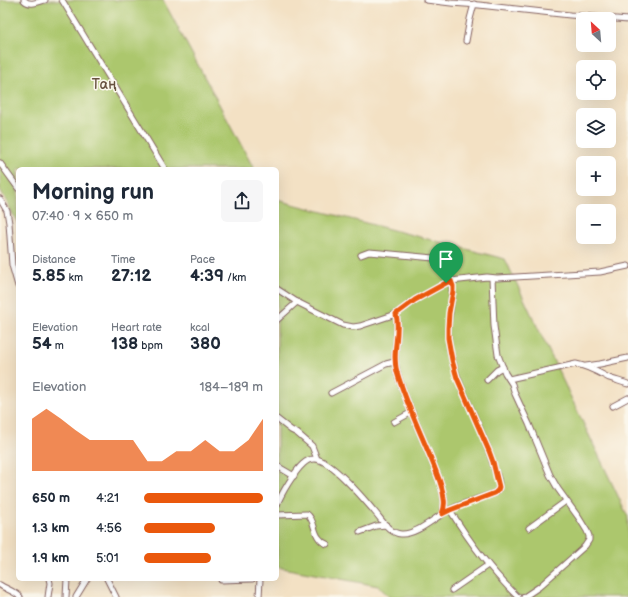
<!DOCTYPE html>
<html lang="en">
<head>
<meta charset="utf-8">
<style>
	body { margin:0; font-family:"Balsamiq Sans",sans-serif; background:#f6f6f7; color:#1f2937; height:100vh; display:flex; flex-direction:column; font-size:15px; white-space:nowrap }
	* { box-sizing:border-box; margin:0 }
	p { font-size:13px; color:#747a83 }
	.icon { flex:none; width:22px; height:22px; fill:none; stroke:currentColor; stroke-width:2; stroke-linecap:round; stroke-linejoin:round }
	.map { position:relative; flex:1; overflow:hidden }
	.side { position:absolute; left:16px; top:167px; width:263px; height:414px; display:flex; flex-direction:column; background:#fff; border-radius:6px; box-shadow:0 4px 16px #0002 }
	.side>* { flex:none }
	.needle { width:26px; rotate:334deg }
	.buttons { position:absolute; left:576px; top:12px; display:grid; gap:8px }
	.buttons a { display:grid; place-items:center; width:40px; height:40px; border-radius:6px; background:#fff; box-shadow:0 4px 16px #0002; font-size:20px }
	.pin { position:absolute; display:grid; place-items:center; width:34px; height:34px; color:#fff; margin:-41px -17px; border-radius:50% 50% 50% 0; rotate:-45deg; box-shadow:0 0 4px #0007 }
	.pin .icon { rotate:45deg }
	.round { display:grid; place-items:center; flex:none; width:42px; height:42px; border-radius:6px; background:#f6f6f7 }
	.summary { display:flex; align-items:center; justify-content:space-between; height:68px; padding:0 16px }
	h1 { font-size:22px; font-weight:700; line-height:30px }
	.metrics { display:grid; grid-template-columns:repeat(3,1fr); gap:6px; height:68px; padding:4px 16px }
	.metrics div { display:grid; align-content:center }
	.metrics b { font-size:17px; font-weight:700 }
	.metrics small { font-size:11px; font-weight:400 }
	.metrics p { font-size:11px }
	.chart { height:112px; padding:8px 16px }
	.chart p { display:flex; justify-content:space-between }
	.chart svg { width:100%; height:72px; margin-top:4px; fill:#ea580c; opacity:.7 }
	ul { padding:0 16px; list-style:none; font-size:13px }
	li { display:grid; grid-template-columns:64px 48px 1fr; align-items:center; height:30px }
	li i { height:10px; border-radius:5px; background:#ea580c }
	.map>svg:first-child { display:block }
	.green { fill:#acc76d; stroke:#7b734c }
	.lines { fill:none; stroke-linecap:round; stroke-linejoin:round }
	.street-casing { stroke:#856361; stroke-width:7 }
	.street { stroke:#fff; stroke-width:5 }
	.route-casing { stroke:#fff; stroke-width:8 }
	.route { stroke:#ea580c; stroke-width:5 }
	.labels { text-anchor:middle; stroke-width:3; stroke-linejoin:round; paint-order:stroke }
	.park-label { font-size:14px; fill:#67513f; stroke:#fbf7ec }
</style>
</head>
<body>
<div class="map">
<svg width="628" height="597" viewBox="0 0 628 597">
	<rect width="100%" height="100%" fill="#fbf7ec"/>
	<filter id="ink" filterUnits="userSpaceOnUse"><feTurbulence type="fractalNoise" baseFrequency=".025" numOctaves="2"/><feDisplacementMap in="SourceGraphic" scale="8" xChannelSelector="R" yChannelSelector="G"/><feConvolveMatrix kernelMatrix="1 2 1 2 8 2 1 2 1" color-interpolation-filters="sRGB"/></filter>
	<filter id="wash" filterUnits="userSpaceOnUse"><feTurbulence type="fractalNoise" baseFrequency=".012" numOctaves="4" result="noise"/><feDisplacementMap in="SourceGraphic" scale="16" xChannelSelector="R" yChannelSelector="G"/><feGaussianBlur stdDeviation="0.9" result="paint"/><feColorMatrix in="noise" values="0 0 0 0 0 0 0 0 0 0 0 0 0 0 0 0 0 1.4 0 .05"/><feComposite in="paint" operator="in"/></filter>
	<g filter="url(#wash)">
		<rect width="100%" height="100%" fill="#f3e1c4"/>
		<!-- green -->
		<g class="green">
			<polygon points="0,0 163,0 254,169 18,169 18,224 0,189"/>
			<polygon points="277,200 505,259 628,517 628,597 390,597 378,586 277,567"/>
		</g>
	</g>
	<g filter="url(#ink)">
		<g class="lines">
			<!-- street casing -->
			<g class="street-casing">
				<g id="street">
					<path d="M24 0C29 6 38 2 45 0"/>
					<polyline points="62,0 165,169"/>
					<polyline points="426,0 451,3 479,5 570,15 628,20"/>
					<polyline points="466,41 470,19 474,4"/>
					<polyline points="0,163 18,188"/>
					<polyline points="0,199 7,211 9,223 12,265 18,286"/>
					<path d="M361 255 369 252 381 253 444 259C450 266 451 274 448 282"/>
					<polyline points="492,278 494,326 498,355 505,373 512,384 515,394 529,424 550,475 558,489 579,518 587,531 589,536 589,540 585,546 539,587 524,597"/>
					<polyline points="277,289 297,302 343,325 353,327 360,326 396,314 415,300 446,283 451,281 487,277 497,278 600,272 628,266"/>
					<path d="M396 314C401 333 391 352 397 372 406 404 422 435 434 466 438 477 443 487 444 499 445 504 444 509 442 514"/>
					<polyline points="277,320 297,302"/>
					<polyline points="586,366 600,364 628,358"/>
					<path d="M509 379 576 364C588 366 598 372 609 378 615 380 622 382 628 384"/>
					<polyline points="487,380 497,370 503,367"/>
					<polyline points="331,393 386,364 394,362"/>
					<polyline points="613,406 628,398"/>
					<polyline points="277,419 291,430 297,433 312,446 317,459"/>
					<polyline points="394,422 412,412"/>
					<polyline points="277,466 294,476"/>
					<path d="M277 505C281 494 295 471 303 464 306 461 310 459 314 459 329 458 364 499 374 511 382 520 389 533 401 534 417 535 435 517 449 510 464 503 480 498 495 493 498 491 499 489 499 486 499 481 497 475 495 471 489 446 477 423 467 400 457 378 448 354 448 330 448 316 455 293 451 281"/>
					<path d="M450 510C469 541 491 571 518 597"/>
					<path d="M277 515 307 514C315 520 313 531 319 538 321 541 324 543 327 544"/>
					<polyline points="529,528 566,501"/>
					<polyline points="360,532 376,526 386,525"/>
					<polyline points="107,579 116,597"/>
					<polyline points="221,580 252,579"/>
					<path d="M0 585C6 589 16 592 20 597"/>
					<polyline points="452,590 488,565"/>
					<polyline points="48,597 50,583 49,579"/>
					<polyline points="66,597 67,579"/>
					<polyline points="76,597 87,579"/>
					<polyline points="259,597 260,579"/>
				</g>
			</g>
			<!-- street -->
			<use href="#street" class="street"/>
		</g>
	</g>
	<g class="lines" filter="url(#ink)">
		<!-- route casing -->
		<g class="route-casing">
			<path id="route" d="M451 281 453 286V291L449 313 448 328V338L452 360 457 378 489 451 493 462 499 487 498 490 495 493 450 510 442 514C444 509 445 504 444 499 443 487 438 477 434 466 422 435 406 404 397 372 391 352 401 333 396 314L415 300 446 283Z"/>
		</g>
		<!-- route -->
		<use href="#route" class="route"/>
	</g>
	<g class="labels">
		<!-- park labels -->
		<g class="park-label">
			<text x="104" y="89">Таң</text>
		</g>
	</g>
</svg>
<div class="buttons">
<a><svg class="needle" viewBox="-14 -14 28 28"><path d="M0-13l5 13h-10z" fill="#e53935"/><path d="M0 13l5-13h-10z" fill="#747a83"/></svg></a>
<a><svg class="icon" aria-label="locate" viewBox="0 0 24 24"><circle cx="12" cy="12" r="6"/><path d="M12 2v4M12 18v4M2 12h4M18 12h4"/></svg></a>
<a><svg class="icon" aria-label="layers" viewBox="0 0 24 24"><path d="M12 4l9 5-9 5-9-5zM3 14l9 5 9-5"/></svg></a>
<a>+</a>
<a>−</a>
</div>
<div class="pin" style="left:446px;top:283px;background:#1e9e55"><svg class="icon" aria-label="arrive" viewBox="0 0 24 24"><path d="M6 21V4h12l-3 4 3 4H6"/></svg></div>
<section class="side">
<div class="summary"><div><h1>Morning run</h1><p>07:40 · 9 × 650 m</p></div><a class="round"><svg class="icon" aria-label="share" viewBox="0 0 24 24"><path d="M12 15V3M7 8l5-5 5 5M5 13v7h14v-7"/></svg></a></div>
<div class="metrics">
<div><p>Distance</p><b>5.85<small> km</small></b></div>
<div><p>Time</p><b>27:12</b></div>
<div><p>Pace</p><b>4:39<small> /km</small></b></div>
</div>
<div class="metrics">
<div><p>Elevation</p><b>54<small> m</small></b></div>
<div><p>Heart rate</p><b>138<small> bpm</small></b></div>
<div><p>kcal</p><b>380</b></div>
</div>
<div class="chart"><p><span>Elevation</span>184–189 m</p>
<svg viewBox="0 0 160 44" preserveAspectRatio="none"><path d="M0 44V12L10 6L20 12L30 19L40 25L50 25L60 25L70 25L80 38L90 38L100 32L110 32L120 25L130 32L140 32L150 25L160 12V44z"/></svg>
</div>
<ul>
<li><b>650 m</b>4:21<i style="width:100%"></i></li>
<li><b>1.3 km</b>4:56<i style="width:60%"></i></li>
<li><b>1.9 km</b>5:01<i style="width:56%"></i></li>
</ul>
</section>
</div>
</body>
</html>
